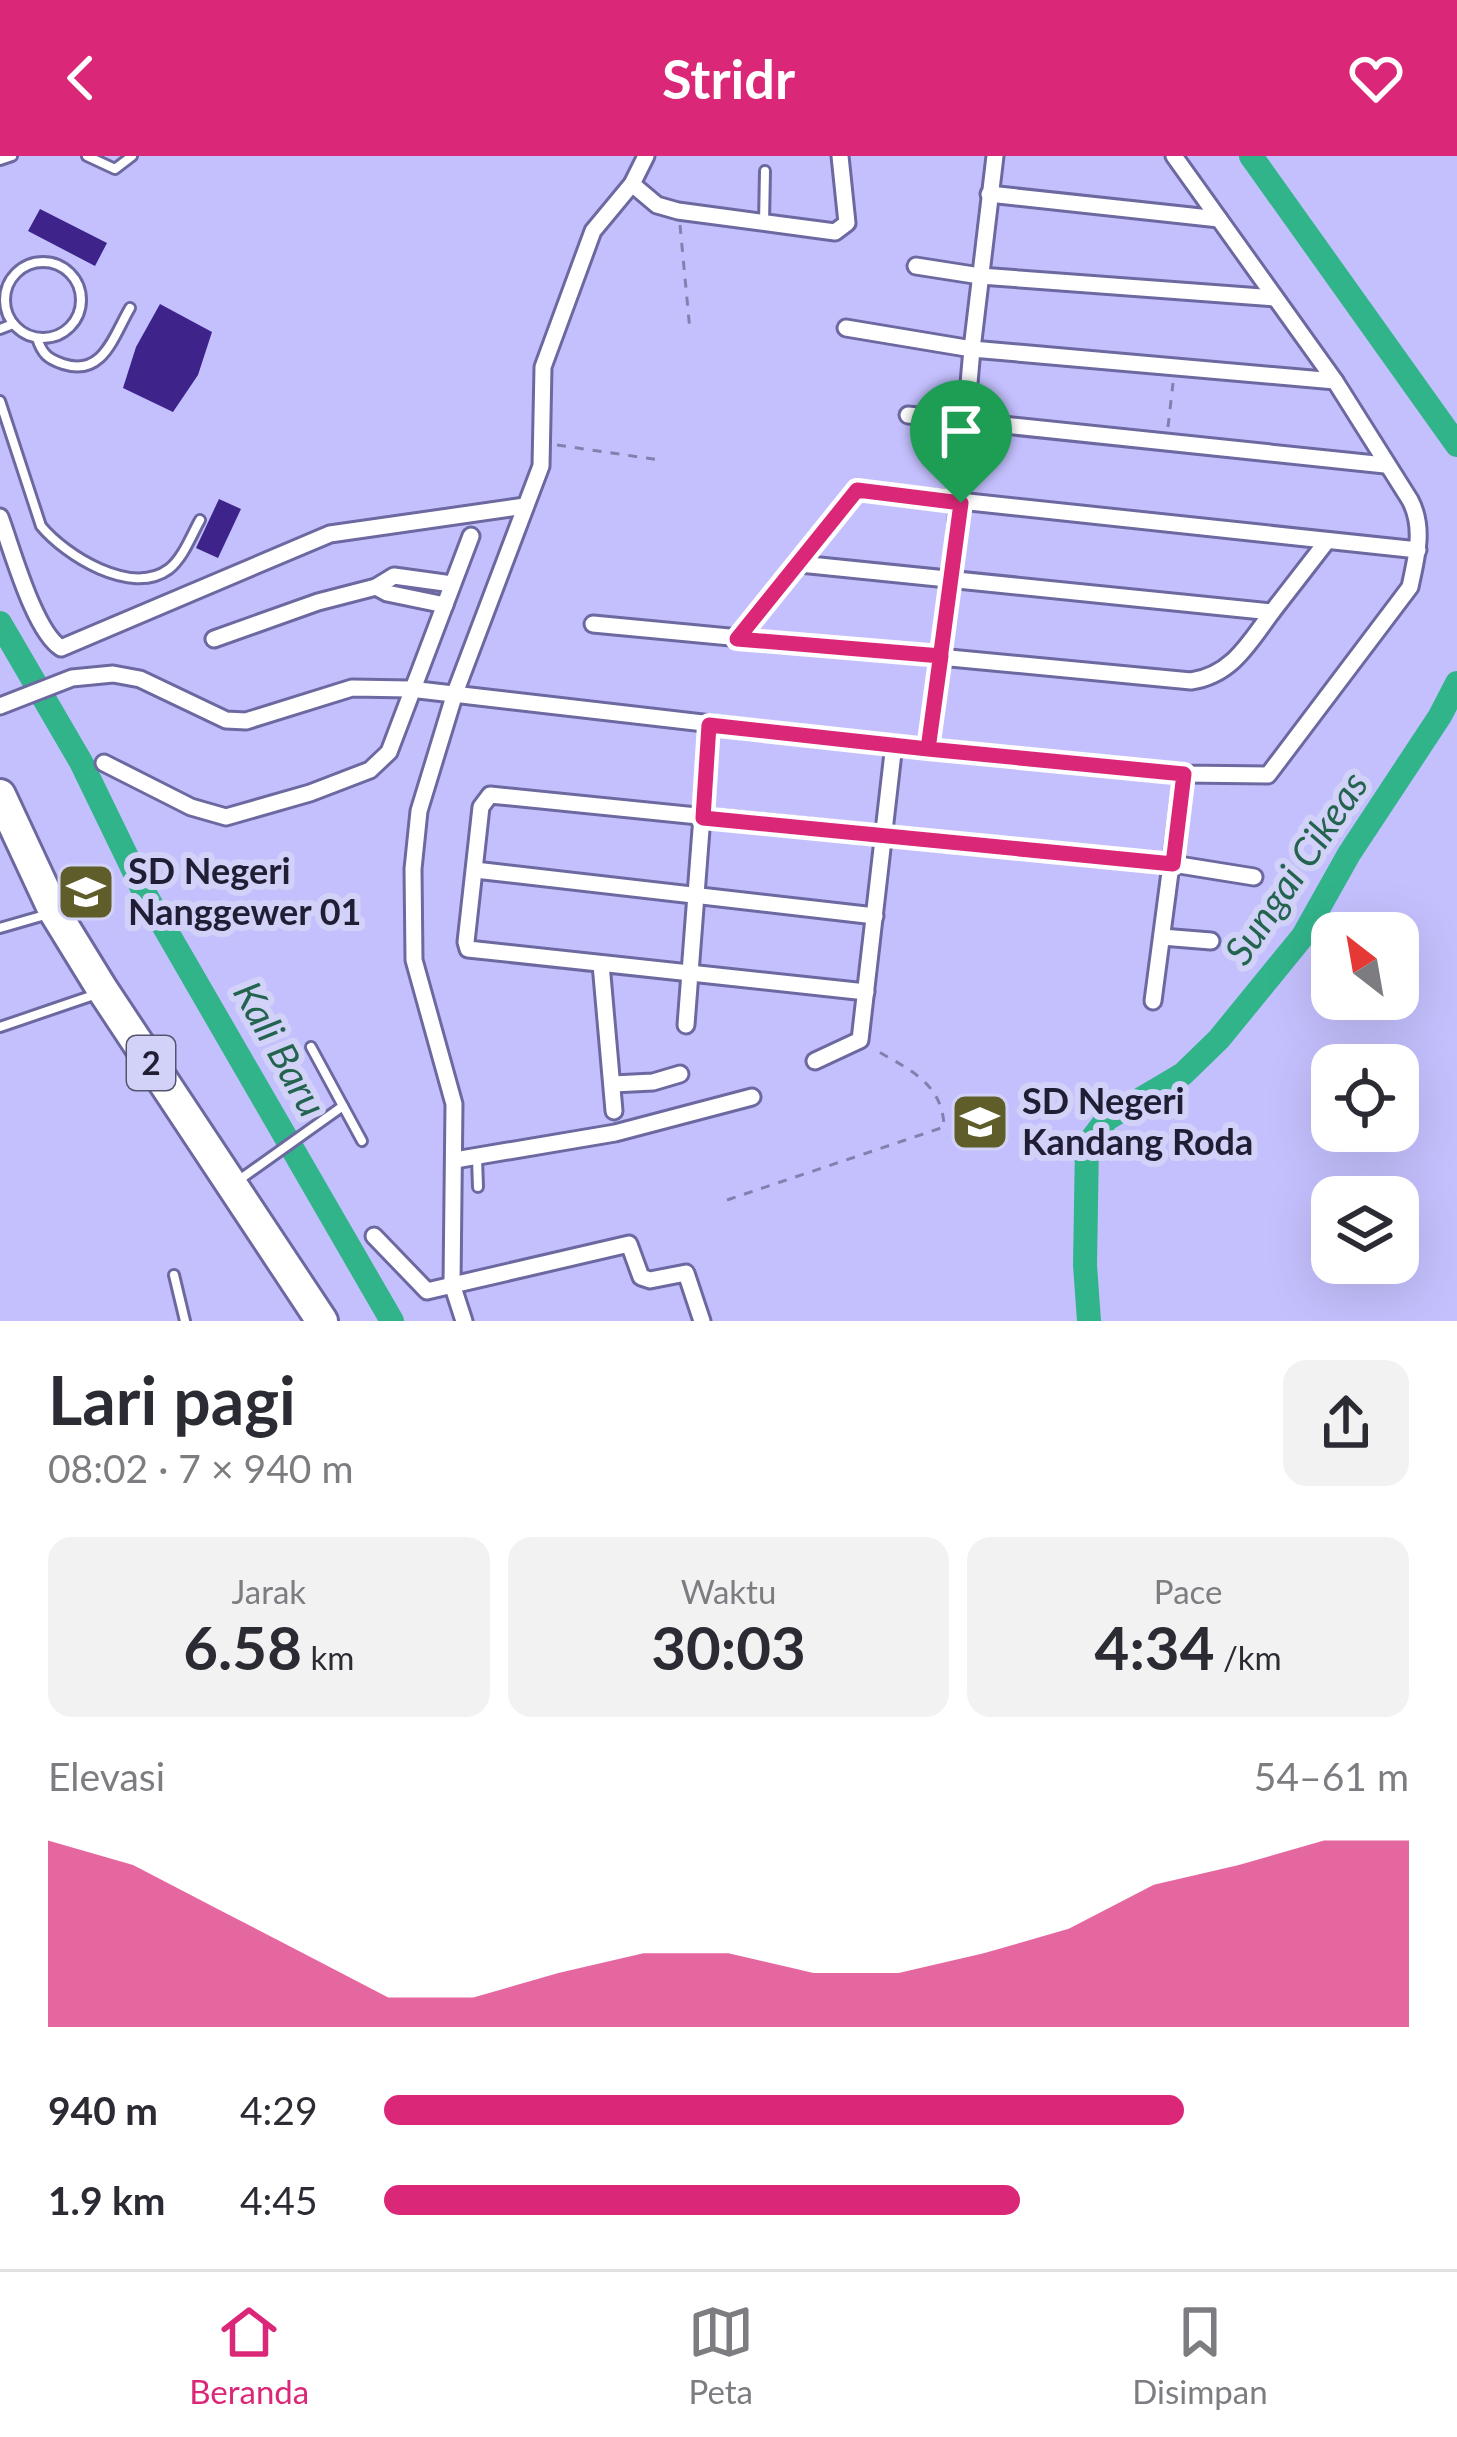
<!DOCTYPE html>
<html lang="id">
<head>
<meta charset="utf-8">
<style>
	body { margin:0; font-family:Lato,sans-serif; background:#f2f2f3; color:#2b2b33; height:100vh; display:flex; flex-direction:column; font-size:45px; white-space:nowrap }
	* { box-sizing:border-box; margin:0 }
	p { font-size:39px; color:#7c7c81 }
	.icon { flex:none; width:66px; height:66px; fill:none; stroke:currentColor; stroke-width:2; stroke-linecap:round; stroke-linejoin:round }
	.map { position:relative; height:1165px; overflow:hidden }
	.drawer { display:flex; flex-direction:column; background:#fff; flex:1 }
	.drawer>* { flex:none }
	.needle { width:78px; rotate:329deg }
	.controls { position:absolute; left:1311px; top:756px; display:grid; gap:24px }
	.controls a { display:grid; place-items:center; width:108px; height:108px; border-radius:24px; background:#fff; box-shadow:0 12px 48px #0002; font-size:60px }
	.pin { position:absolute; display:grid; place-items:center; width:102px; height:102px; color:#fff; margin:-123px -51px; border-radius:50% 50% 50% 0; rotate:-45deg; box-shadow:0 0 12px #0007 }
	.pin .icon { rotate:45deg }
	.round { display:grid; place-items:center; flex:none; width:126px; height:126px; border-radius:24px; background:#f2f2f3 }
	.overview { display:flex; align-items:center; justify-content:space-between; height:204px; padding:0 48px }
	h1 { font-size:66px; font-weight:700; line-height:90px }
	.metrics { display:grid; grid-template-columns:repeat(3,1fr); gap:18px; height:204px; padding:12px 48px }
	.metrics div { display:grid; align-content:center; border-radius:24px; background:#f2f2f3; text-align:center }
	.metrics b { font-size:60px; font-weight:700 }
	.metrics small { font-size:33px; font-weight:400 }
	.metrics p { font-size:33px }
	.chart { height:336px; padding:24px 48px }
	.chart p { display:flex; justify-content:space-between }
	.chart svg { width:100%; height:216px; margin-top:12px; fill:#db2777; opacity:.7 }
	ul { padding:0 48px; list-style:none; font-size:39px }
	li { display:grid; grid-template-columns:192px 144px 1fr; align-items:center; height:90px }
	li i { height:30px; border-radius:15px; background:#db2777 }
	header { display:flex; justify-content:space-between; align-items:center; height:156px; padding:0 48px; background:#db2777; color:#fff; font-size:54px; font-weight:700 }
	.dock { display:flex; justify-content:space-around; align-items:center; height:168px; border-top:3px solid #e1e1e2; background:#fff; font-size:33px; color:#7c7c81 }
	.dock a { display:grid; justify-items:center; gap:6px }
	.dock .on { color:#db2777 }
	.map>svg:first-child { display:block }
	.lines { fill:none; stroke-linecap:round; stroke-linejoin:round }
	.river { stroke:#32b48b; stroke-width:24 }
	.building { fill:#3d238a }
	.lane-casing { stroke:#6c68a0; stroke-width:14 }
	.street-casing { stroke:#6c68a0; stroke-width:21 }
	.highway-casing { stroke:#6c68a0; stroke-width:36 }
	.path { stroke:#8380af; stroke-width:3; stroke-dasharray:9 9; stroke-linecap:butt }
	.lane { stroke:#fff; stroke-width:8 }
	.street { stroke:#fff; stroke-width:15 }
	.highway { stroke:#fff; stroke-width:30 }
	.route-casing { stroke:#fff; stroke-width:24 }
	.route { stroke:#db2777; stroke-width:15 }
	.labels { text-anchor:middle; stroke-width:12; stroke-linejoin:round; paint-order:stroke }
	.shield { fill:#d2d1f7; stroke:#55546f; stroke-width:3 }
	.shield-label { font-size:33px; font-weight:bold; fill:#201e35 }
	.poi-label { font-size:36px; font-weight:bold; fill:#201e35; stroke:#d2d1f7; text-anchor:start }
	.water-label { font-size:39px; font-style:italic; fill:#23644e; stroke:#d2d1f7 }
</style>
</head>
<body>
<header><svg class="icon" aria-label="back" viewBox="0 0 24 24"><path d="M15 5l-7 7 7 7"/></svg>Stridr<svg class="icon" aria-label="heart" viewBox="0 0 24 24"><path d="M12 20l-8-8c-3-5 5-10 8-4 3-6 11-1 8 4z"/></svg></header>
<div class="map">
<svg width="1457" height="1165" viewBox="0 0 1457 1165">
	<rect width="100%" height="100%" fill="#c4c0fe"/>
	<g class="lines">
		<!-- river -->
		<g class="river">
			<polyline points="1251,0 1457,289"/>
			<polyline points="0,467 81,606 144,736 392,1165"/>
			<polyline points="1089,1165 1085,1109 1087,989 1107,963 1183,918 1219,883 1303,780 1349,698 1440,560 1457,527"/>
		</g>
	</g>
	<!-- building -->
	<g class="building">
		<polygon points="40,53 107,87 95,110 28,75"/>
		<polygon points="160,148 212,176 198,219 173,256 123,232 136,191"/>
		<polygon points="219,343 241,353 218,402 196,392"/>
	</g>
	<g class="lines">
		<!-- lane casing -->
		<g class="lane-casing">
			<g id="lane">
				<polyline points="87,0 115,13 132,0"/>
				<polyline points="0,4 12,0"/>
				<polyline points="764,67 765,15"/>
				<circle cx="43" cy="144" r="38"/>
				<polyline points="0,173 13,168"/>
				<path d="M37 182C42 198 48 203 63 208 103 221 113 181 130 152"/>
				<path d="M0 245 41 370C65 399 131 441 169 413 183 402 191 380 200 364"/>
				<polyline points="0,772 45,759"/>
				<polyline points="0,871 88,841"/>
				<polyline points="311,891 362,985"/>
				<polyline points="477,1002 478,1031"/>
				<polyline points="239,1024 343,950"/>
				<polyline points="174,1119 185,1165"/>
			</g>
		</g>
		<!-- street casing -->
		<g class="street-casing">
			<g id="street">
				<polyline points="632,28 657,49 678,55 835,76 847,67 840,0"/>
				<polyline points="989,38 1219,63"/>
				<polyline points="916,110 980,120 1275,142"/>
				<polyline points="846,172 972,193 1335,225"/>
				<polyline points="908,259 1385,309"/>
				<path d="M0 361C12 393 34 475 61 492L330 378 525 350"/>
				<polyline points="800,408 1272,456 1327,385"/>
				<polyline points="376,431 387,437 445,449"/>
				<path d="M593 468 1191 525C1232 519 1249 487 1272 456"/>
				<polyline points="214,483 318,446 376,431 394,420 452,428"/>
				<polyline points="737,483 857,334 1418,394"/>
				<path d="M0 550 72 522 113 518 140 523 226 564 246 565 352 532 410 533 928 593 1183 618 1268 619 1410 431C1416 402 1425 372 1410 344L1335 225 1174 0"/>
				<polyline points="928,593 952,421 972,193 995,0"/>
				<polyline points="104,607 191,651 226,661 310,637 370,614 389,596 471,380"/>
				<polyline points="475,714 875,760"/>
				<polyline points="1162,781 1211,785"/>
				<polyline points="601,808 614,955"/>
				<polyline points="866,836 468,793 466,786 481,651 490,639 1173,708 1254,721"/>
				<polyline points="1153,845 1183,618"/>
				<polyline points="686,869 709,569"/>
				<polyline points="815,905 860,884 894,588"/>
				<polyline points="613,928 653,926 680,918"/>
				<polyline points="455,1004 615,977 752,941"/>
				<polyline points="374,1080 427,1135 629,1088 641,1121 650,1124 686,1117 702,1165"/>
				<polyline points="464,1165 452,1128 454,948 414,804 413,713 419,655 455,537 541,310 543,211 593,75 632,28 646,0"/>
			</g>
		</g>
		<!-- highway casing -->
		<g class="highway-casing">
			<polyline id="highway" points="0,639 54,755 102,833 322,1165"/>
		</g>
		<!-- path -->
		<g class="path">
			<polyline points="680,69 690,175"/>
			<polyline points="1168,271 1173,227"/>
			<polyline points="557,289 660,304"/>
			<path d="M727 1044 944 971C943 926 906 912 872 892"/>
		</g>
		<!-- lane -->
		<use href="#lane" class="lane"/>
		<!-- street -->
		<use href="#street" class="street"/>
		<!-- highway -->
		<use href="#highway" class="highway"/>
	</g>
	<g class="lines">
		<!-- route casing -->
		<g class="route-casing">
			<polyline id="route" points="961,347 928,593 709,569 703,662 1173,708 1184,618 928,593 941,500 737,483 857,334 961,347"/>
		</g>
		<!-- route -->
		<use href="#route" class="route"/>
	</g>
	<!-- icons -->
	<defs>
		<g id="school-square" transform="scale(3)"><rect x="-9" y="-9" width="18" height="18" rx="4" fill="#5f5d2a" stroke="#d2d1f7"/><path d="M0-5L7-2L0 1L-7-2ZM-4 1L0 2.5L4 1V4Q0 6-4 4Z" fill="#fff"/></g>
	</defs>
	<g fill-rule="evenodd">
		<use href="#school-square" x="86" y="736"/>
		<use href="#school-square" x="980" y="966"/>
	</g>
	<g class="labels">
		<!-- shield labels -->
		<rect class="shield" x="127" y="880" width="48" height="54" rx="9"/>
		<g class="shield-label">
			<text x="151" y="919">2</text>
		</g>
		<!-- poi labels -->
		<g class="poi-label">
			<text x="128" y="728">SD Negeri<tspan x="128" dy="41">Nanggewer 01</tspan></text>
			<text x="1022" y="958">SD Negeri<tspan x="1022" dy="41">Kandang Roda</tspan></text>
		</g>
		<!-- water labels -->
		<g class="water-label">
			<text transform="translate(1296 712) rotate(-56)" y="14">Sungai Cikeas</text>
			<text transform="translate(280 893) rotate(61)" y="14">Kali Baru</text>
		</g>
	</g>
</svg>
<div class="controls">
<a><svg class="needle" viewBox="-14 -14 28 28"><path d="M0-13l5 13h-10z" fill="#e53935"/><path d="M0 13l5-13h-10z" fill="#7c7c81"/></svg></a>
<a><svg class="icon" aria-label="locate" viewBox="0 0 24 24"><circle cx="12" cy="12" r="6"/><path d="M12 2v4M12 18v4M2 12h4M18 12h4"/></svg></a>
<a><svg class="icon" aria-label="layers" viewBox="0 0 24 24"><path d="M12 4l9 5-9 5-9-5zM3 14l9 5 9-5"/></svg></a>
</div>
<div class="pin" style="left:961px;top:347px;background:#1e9e55"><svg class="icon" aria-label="arrive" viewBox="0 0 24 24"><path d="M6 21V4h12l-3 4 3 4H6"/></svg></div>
</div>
<section class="drawer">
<div class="overview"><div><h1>Lari pagi</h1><p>08:02 · 7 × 940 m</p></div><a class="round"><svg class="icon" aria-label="share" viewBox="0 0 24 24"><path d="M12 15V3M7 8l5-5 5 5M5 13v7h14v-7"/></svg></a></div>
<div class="metrics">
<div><p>Jarak</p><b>6.58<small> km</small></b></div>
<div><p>Waktu</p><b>30:03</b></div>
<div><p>Pace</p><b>4:34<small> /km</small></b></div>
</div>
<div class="chart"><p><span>Elevasi</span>54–61 m</p>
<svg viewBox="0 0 160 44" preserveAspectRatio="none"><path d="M0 44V6L10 11L20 20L30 29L40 38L50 38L60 33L70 29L80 29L90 33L100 33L110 29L120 24L130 15L140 11L150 6L160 6V44z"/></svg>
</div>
<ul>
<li><b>940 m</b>4:29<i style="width:78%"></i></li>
<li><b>1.9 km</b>4:45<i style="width:62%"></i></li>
</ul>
</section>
<nav class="dock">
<a class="on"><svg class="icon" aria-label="home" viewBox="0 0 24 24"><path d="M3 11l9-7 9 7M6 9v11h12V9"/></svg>Beranda</a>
<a><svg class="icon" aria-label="map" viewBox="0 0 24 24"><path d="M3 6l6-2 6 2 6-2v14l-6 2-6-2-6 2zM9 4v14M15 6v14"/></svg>Peta</a>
<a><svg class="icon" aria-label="saved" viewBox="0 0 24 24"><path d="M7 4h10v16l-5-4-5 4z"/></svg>Disimpan</a>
</nav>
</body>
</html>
